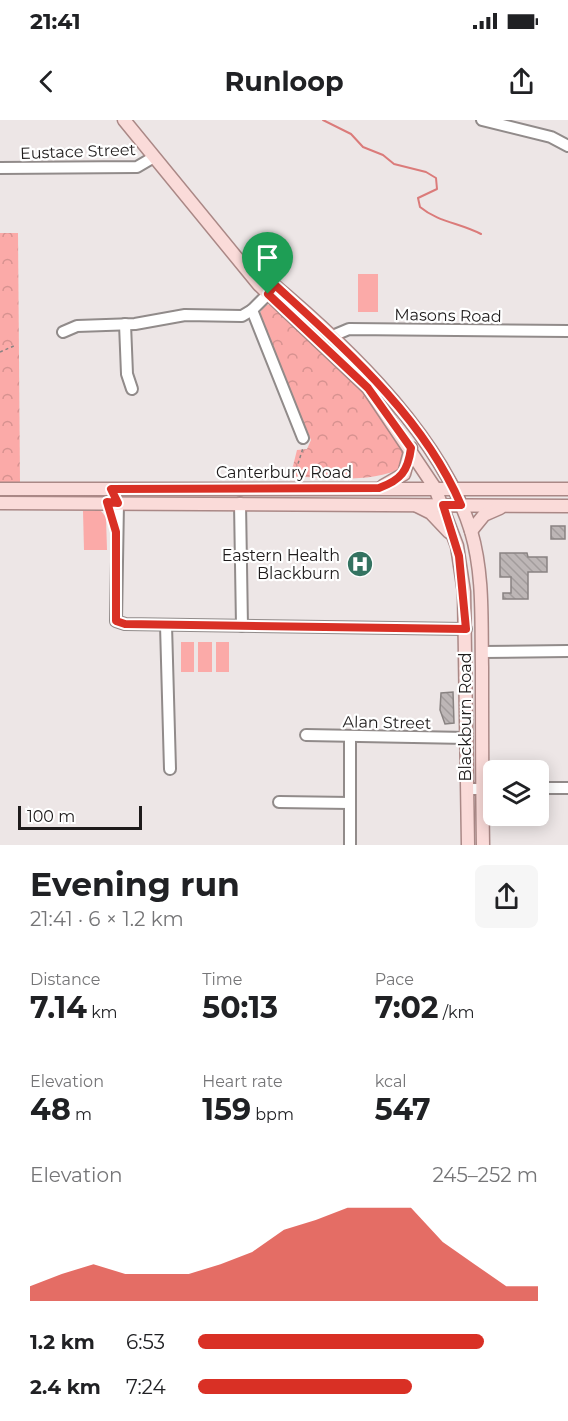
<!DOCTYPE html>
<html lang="en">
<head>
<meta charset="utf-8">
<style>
	body { margin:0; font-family:Montserrat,sans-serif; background:#f6f6f6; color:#202124; height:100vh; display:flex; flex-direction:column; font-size:22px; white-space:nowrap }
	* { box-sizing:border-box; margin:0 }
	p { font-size:20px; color:#757577 }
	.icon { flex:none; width:33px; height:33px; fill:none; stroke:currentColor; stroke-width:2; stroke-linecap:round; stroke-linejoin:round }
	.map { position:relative; height:725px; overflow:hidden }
	.details { display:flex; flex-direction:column; background:#fff; flex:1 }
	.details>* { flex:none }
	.tools { position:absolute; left:483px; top:640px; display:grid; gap:12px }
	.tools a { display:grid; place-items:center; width:66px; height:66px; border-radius:9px; background:#fff; box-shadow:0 3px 15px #0003; font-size:30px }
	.scale { position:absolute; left:18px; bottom:15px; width:124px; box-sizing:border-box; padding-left:6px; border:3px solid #1e1b1b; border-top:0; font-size:16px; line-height:21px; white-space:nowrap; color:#1e1b1b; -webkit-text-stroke:4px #fff; paint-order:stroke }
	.pin { position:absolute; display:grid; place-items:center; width:51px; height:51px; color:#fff; margin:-62px -26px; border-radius:50% 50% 50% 0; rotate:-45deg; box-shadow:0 0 6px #0007 }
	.pin .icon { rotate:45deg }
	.round { display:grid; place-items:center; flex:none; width:63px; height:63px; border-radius:9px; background:#f6f6f6 }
	.overview { display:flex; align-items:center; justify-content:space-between; height:102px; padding:0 30px }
	h1 { font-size:33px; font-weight:700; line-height:45px }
	.metrics { display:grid; grid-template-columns:repeat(3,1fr); gap:9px; height:102px; padding:6px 30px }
	.metrics div { display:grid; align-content:center }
	.metrics b { font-size:30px; font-weight:700 }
	.metrics small { font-size:16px; font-weight:400 }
	.metrics p { font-size:16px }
	.chart { height:168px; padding:12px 30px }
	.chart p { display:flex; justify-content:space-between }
	.chart svg { width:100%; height:108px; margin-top:6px; fill:#d93025; opacity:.7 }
	ul { padding:0 30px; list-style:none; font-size:20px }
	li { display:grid; grid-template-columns:96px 72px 1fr; align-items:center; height:45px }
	li i { height:15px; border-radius:8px; background:#d93025 }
	.status { display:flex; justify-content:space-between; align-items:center; height:42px; padding:0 30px; background:#fff; direction:ltr }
	.status svg { height:16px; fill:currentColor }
	header { display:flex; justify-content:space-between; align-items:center; height:78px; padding:0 30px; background:#fff; font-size:27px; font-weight:700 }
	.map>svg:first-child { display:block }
	.green { fill:#fbaaa8 }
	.forest { fill:url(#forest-crowns) }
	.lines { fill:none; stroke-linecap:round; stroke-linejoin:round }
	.stream { stroke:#db7b7a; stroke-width:2 }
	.building { fill:url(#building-back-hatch); stroke:#898382; stroke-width:1.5 }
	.minor-casing { stroke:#918b8a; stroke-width:14 }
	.major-casing { stroke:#aa8886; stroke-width:15 }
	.path { stroke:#888383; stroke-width:1.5; stroke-dasharray:3 3; stroke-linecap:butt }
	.minor { stroke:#fff; stroke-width:10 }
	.major { stroke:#fadbd9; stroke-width:12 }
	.route-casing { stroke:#fff; stroke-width:12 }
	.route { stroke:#d93025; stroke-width:8 }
	.labels { text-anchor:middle; stroke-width:4.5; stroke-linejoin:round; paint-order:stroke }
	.street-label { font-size:16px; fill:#1e1b1b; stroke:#fff }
	.poi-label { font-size:16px; fill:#1e1b1b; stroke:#fff; text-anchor:end }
</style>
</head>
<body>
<div class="status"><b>21:41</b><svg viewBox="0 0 49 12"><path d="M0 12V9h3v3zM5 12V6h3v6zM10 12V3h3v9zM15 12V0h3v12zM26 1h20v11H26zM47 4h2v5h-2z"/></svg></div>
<header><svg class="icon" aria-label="back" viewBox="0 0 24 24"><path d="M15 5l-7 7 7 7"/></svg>Runloop<svg class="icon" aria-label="share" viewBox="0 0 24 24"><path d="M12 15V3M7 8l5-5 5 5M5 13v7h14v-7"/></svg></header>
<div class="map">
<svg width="568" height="725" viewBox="0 0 568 725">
	<defs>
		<pattern id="forest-crowns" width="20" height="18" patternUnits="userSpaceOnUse" patternTransform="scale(1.5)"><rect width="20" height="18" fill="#fbaaa8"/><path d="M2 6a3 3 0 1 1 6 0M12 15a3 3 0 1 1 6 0" fill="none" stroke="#d79290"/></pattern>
		<pattern id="building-back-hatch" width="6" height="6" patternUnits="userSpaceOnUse" patternTransform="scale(1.5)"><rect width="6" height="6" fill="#bdb6b6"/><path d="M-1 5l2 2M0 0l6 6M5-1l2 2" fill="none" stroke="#a29c9c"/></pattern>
	</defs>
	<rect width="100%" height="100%" fill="#ede6e6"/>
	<!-- green -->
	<g class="green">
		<rect x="358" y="154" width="20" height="38"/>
		<polygon points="83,391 101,391 106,397 107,430 84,430"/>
		<rect x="181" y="522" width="13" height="30"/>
		<rect x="198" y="522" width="14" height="30"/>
		<rect x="216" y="522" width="13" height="30"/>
	</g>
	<!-- forest -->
	<g class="forest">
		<polygon points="0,113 18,113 20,362 0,362"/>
		<path d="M273 184 371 279 404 326V347C369 365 322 357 284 356L293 346 297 330 307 329 311 320 258 197 264 185Z"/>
	</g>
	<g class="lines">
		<!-- stream -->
		<path class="stream" d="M323 0 351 14 363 27 383 35 394 44 426 52 436 58 437 69 418 78 420 87C438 102 460 103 481 114"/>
	</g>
	<!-- building -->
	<g class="building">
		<rect x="551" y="406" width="14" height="13"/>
		<polygon points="500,433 527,433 528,437 547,437 547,452 528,452 528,479 503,479 503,473 511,473 511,457 500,457"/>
		<polygon points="453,572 454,603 445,604 440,590 441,573"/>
	</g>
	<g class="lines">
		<!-- minor casing -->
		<g class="minor-casing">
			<g id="minor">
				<polyline points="482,0 551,17 568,26"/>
				<polyline points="0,48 137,47 154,37"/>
				<polyline points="252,190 303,318"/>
				<polyline points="125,204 127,254 132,269"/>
				<polyline points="63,212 77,206 135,204 185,195 242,196 252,190 268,174"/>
				<polyline points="330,217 349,209 568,211"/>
				<polyline points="111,369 118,383 116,501 125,504 466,509"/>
				<polyline points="240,383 242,506"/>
				<polyline points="166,505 170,649"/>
				<polyline points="482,532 568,531"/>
				<polyline points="306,615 467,618"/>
				<polyline points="350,616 350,725"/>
				<polyline points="538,668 568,668"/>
				<polyline points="467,669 494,669"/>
				<polyline points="279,682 350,683"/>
			</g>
		</g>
		<!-- major casing -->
		<g class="major-casing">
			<g id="major">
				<polyline points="124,0 259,165 368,268 435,368 457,426 464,472 468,725"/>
				<path d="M249 144C331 211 439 308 471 411 484 455 481 502 482 547 482 606 482 666 483 725"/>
				<polyline points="383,366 404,354 411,328"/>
				<polyline points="0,369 568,369"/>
				<polyline points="0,383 568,386"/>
				<polyline points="417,386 431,393 449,412"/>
				<polyline points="471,411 484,395 500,388"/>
			</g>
		</g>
		<!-- path -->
		<g class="path">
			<polyline points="0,232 16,225"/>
			<polyline points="288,358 296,350 303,328"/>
		</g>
		<!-- minor -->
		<use href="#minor" class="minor"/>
		<!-- major -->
		<use href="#major" class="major"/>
	</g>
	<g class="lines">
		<!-- route casing -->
		<g class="route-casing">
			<path id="route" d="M275 165C345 229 423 296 461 385H443L459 436 466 509 125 504 116 501V412L107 382 118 383 111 369 379 368C401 360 408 351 411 328L368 268 268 174Z"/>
		</g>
		<!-- route -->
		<use href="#route" class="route"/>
	</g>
	<!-- icons -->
	<defs>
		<g id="hospital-disc" transform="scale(1.35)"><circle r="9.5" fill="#347361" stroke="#fff"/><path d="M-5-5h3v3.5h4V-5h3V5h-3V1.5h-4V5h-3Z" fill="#fff"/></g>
	</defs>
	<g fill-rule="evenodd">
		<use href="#hospital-disc" x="360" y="444"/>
	</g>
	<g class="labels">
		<!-- street labels -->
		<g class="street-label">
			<text transform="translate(78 31) rotate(-2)" y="6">Eustace Street</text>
			<text transform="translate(448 195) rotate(1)" y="6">Masons Road</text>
			<text x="284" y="358">Canterbury Road</text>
			<text transform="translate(465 597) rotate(-90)" y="6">Blackburn Road</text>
			<text transform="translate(387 602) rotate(1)" y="6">Alan Street</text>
		</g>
		<!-- poi labels -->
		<g class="poi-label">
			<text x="340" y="441">Eastern Health<tspan x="340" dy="18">Blackburn</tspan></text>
		</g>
	</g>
</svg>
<div class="tools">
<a><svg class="icon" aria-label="layers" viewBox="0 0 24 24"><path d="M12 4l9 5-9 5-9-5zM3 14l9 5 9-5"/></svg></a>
</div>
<div class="scale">100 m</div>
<div class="pin" style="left:268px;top:174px;background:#1e9e55"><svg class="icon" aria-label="arrive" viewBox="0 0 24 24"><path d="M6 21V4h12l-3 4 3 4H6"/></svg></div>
</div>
<section class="details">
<div class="overview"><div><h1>Evening run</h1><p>21:41 · 6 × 1.2 km</p></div><a class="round"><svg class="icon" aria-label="share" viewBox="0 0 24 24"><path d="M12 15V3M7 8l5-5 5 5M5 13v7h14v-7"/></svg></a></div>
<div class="metrics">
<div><p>Distance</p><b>7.14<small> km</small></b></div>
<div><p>Time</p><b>50:13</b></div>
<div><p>Pace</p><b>7:02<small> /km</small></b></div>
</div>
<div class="metrics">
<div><p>Elevation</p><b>48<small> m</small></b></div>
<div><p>Heart rate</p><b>159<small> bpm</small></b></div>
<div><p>kcal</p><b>547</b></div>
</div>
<div class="chart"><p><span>Elevation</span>245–252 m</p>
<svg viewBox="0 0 160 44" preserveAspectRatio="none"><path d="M0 44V38L10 33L20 29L30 33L40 33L50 33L60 29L70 24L80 15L90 11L100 6L110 6L120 6L130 20L140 29L150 38L160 38V44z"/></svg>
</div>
<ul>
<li><b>1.2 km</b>6:53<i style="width:84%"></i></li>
<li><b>2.4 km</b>7:24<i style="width:63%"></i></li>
</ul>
</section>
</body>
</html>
